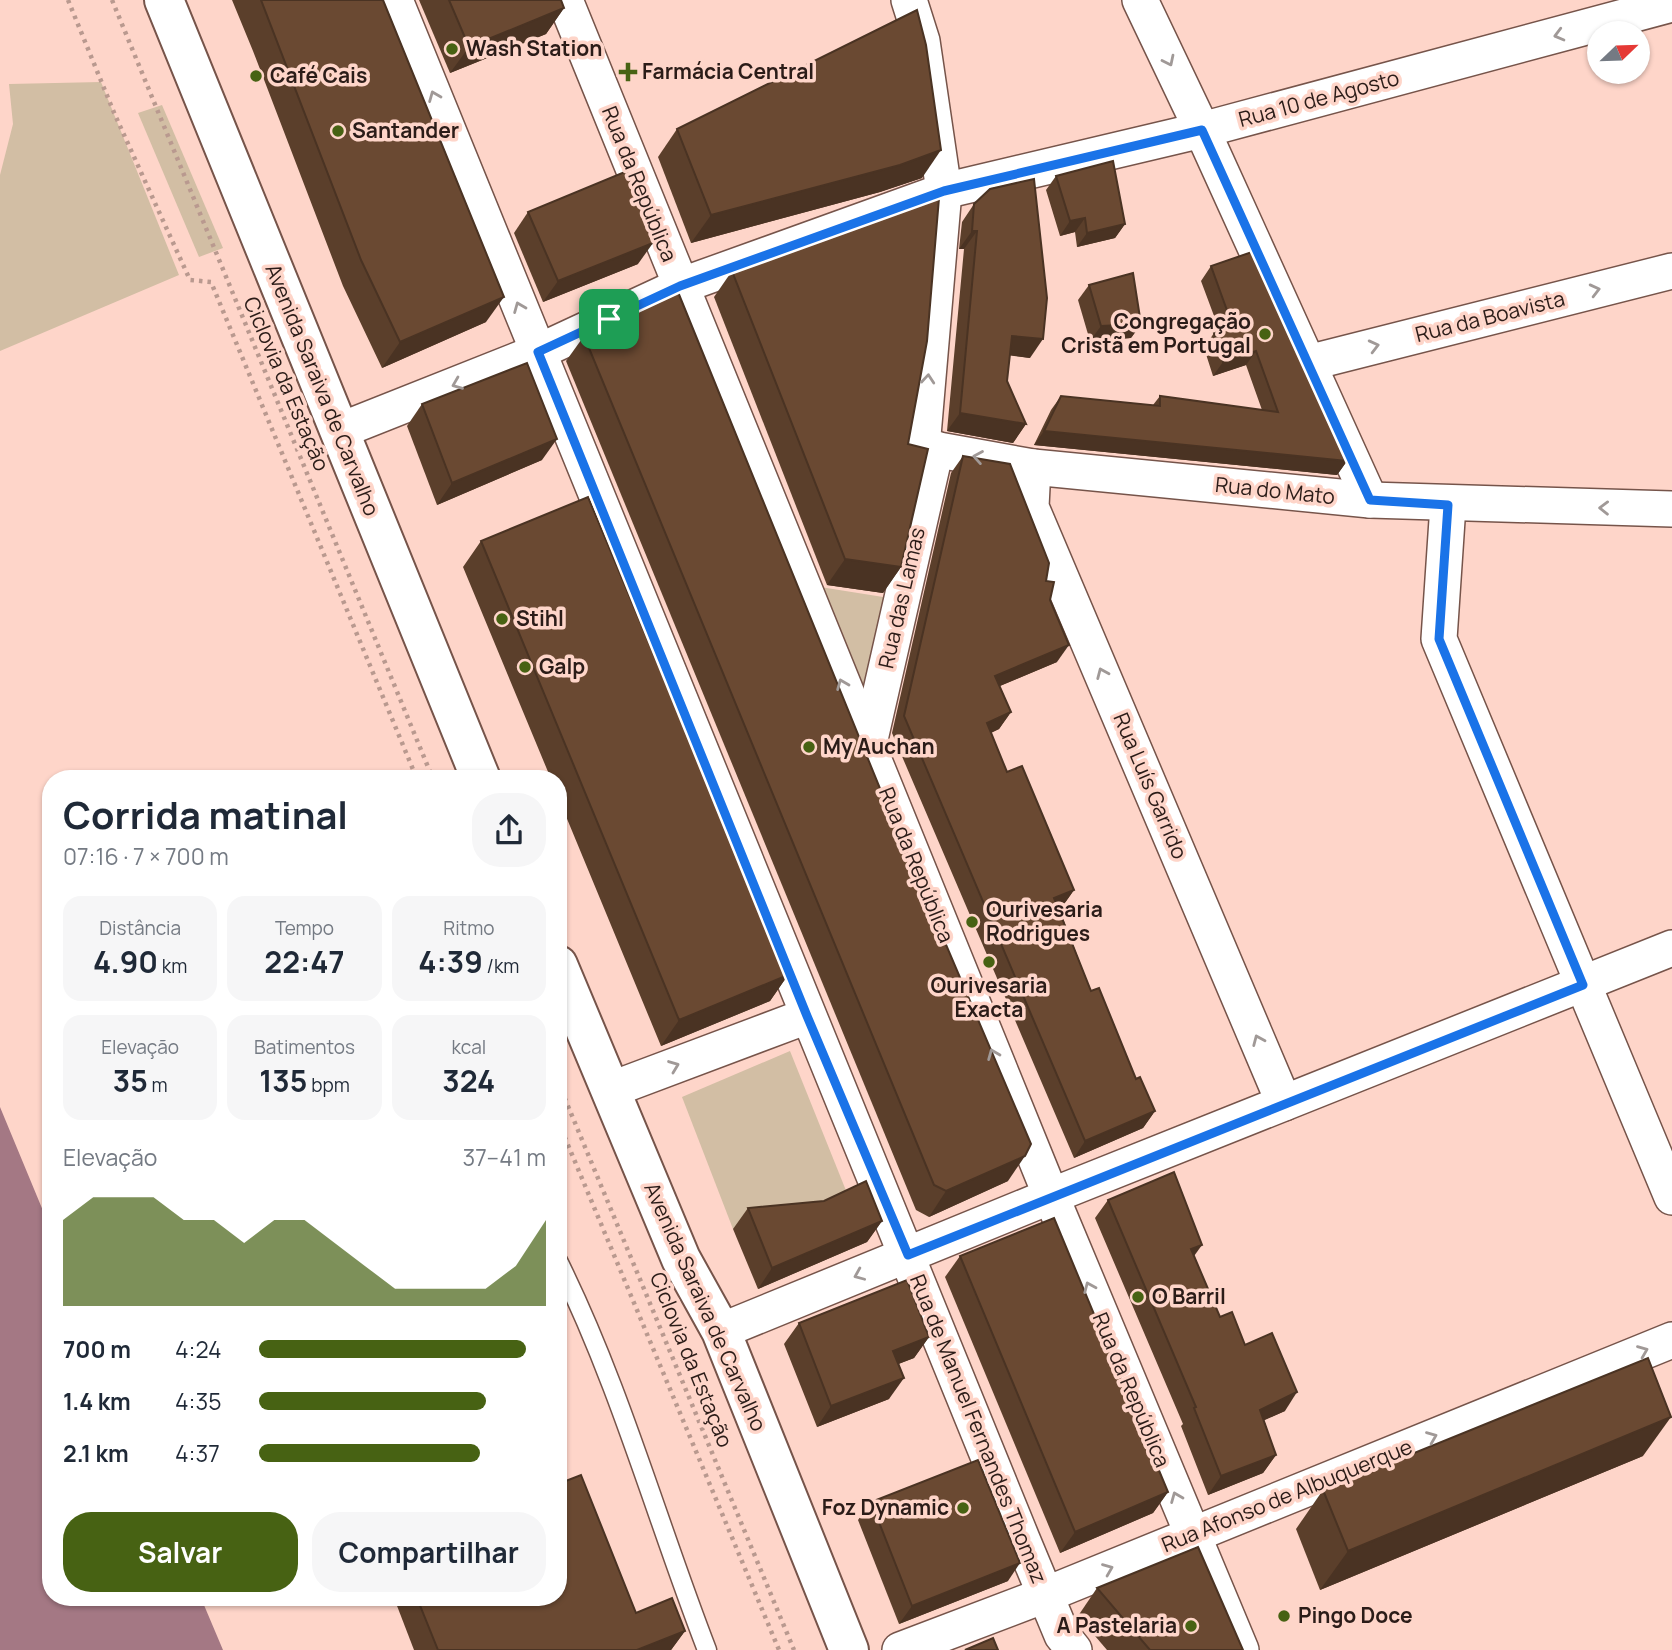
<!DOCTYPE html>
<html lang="pt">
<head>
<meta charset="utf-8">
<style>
	body { margin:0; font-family:Manrope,sans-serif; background:#f6f6f7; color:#1f2937; height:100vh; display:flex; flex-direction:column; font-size:26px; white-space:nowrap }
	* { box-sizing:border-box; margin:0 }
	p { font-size:23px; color:#747a83 }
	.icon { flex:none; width:38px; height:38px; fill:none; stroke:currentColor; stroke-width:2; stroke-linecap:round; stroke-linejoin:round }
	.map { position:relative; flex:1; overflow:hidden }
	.side { position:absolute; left:42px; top:770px; width:525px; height:836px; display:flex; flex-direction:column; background:#fff; border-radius:28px; box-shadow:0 2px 5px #0004 }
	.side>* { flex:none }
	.needle { width:46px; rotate:67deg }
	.buttons { position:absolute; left:1587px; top:21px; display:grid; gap:14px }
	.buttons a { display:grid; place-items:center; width:63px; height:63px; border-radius:50%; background:#fff; box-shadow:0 2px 5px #0004; font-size:35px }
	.pin { position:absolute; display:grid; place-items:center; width:60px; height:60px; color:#fff; margin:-30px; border-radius:14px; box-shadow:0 4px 10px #0006 }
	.round { display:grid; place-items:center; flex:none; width:74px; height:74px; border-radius:28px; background:#f6f6f7 }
	.summary { display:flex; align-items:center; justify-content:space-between; height:119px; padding:0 21px }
	h1 { font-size:38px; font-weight:700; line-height:52px }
	.stats { display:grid; grid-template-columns:repeat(3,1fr); gap:10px; height:119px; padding:7px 21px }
	.stats div { display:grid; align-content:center; border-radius:18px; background:#f6f6f7; text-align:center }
	.stats b { font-size:30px; font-weight:700 }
	.stats small { font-size:19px; font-weight:400 }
	.stats p { font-size:19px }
	.chart { height:196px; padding:14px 21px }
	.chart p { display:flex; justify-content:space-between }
	.chart svg { width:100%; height:126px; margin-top:7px; fill:#476213; opacity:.7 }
	.primary-button { display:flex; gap:14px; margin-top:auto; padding:14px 21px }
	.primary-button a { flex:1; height:80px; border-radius:28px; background:#476213; color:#fff; font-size:28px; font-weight:700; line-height:80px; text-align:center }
	.primary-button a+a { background:#f6f6f7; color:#1f2937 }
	ul { padding:0 21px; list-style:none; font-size:23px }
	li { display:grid; grid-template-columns:112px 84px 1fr; align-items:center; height:52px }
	li i { height:18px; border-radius:9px; background:#476213 }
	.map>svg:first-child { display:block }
	.green { fill:#d2bea4 }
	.water { fill:#a47884 }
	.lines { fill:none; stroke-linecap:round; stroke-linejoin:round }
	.lane-casing { stroke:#76544a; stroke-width:21 }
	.street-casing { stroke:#76544a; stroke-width:38 }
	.secondary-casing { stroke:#76544a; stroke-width:42 }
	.path { stroke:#b9998f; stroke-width:4.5; stroke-dasharray:3.5 5; stroke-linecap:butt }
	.lane { stroke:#fff; stroke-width:18 }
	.street { stroke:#fff; stroke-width:35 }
	.secondary { stroke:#fff; stroke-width:38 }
	.wall { fill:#5b3f2b }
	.shaded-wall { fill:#4a3323 }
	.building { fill:#6a4932; stroke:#4a3323; stroke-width:2 }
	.oneway { stroke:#a09997 }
	.route-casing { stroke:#fff; stroke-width:14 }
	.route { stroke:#1a73e8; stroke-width:9 }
	.poi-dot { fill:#476213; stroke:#fed5c9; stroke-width:2.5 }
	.labels { text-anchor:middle; stroke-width:7; stroke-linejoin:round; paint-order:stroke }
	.poi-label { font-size:21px; font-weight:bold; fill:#2b1c18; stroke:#fed5c9; text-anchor:start }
	.street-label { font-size:21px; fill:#2b1c18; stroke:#fed5c9 }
</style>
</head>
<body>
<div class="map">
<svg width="1672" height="1650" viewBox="0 0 1672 1650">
	<rect width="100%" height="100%" fill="#fed5c9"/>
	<!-- green -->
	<g class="green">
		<polygon points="101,82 179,275 0,351 0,175 13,124 9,84"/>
		<polygon points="162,105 223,248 199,257 138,113"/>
		<polygon points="814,586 902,600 868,748"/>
		<polygon points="790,1051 851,1203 809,1222 733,1229 682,1097"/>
	</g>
	<!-- water -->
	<polygon class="water" points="0,1107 51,1230 51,1598 201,1598 223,1650 0,1650"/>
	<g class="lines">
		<!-- lane casing -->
		<g class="lane-casing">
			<path id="lane" d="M558 1261C620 1386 657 1521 707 1650"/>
		</g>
		<!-- street casing -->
		<g class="street-casing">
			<g id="street">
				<polyline points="395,0 1022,1539 1062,1635 1074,1650"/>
				<polyline points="565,0 1051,1196 1241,1650"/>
				<polyline points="909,0 922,41 944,191 922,447 1033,467 1370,500 1672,509"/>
				<polyline points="1140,0 1202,130 1370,500"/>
				<polyline points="1308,363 1672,271"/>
				<polyline points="339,431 538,352 680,286 944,191 1202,130 1672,4"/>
				<polyline points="1033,467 1031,507 1284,1103"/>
				<polyline points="1448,505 1439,639 1672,1197"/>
				<polyline points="868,748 936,449"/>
				<polyline points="610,1090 807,1016"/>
				<polyline points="721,1331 1051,1196 1672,948"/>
				<polyline points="900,1650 1045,1595 1672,1340"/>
			</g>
		</g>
		<!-- secondary casing -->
		<g class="secondary-casing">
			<g id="secondary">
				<polyline points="164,0 481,779"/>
				<polyline points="558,965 681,1259 721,1331 849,1650"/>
			</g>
		</g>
		<!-- path -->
		<g class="path">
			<polyline points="68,0 115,115 190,280 211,282 417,779"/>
			<polyline points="112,0 433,779"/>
			<polyline points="558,1082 794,1650"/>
			<polyline points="558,1121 779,1650"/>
		</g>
		<!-- lane -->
		<use href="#lane" class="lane"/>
		<!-- street -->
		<use href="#street" class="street"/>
		<!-- secondary -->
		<use href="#secondary" class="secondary"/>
	</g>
	<!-- wall -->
	<g class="wall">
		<polygon points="232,0 383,0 486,322 382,368 343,286 253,51"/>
		<polygon points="419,0 561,0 564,8 546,34 450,73"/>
		<polygon points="677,129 922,178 880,192 691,243 658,157"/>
		<polygon points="1056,176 1125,224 1115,238 1077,247 1075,232 1060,236 1046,190"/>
		<polygon points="974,204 1030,358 1010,355 1007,381 1026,424 1013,443 947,431 964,249 959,249 962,222"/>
		<polygon points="528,212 638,264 543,302 514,233"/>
		<polygon points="1211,266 1347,461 1337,475 1034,445 1051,410 1061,396 1153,405 1160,396 1262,410 1246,365 1213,376 1204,348 1214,333 1220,332 1201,281"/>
		<polygon points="732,271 908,444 901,567 883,593 827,585 714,297"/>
		<polygon points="1089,285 1141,324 1131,338 1090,341 1078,300"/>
		<polygon points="584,336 892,818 1008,1181 929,1217 916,1210 566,361"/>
		<polygon points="422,404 542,460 437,505 407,426"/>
		<polygon points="963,456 1046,581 1050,600 1057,662 1000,686 1011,712 999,729 991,733 1007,772 1074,890 1062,907 1059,908 1091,991 1136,1079 1155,1111 1143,1128 1074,1158 892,733 951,473"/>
		<polygon points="481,541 788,975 770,1001 661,1046 558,797 558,779 551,779 463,567"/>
		<polygon points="1108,1200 1194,1256 1220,1317 1245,1345 1285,1411 1264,1420 1276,1455 1263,1473 1208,1495 1181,1426 1183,1424 1095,1218"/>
		<polygon points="748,1208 882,1221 867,1242 758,1289 733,1229"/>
		<polygon points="960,1256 1168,1492 1153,1513 1060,1553 945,1277"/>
		<polygon points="799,1323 929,1337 914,1358 898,1364 889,1399 817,1427 784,1344"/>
		<polygon points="1643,1456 1320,1590 1296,1529 1323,1490"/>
		<polygon points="871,1502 1008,1581 899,1624 858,1520"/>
		<polygon points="1097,1588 1243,1650 1107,1650 1078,1616"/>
		<polygon points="394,1598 558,1598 685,1631 671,1650 414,1650"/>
	</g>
	<!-- shaded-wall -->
	<g class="shaded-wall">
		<polygon points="564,8 546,34 450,73 469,47"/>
		<polygon points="941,150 922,178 880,192 691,243 711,215"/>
		<polygon points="1085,218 1075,232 1060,236 1070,221"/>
		<polygon points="1125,224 1115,238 1077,247 1087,233"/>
		<polygon points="972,231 977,231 964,249 959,249"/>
		<polygon points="653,243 638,264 543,302 558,281"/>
		<polygon points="504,297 486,322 382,368 400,342"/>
		<polygon points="1141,324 1131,338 1090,341 1101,326"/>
		<polygon points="1012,336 1043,339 1030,358 999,354"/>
		<polygon points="1256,351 1246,365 1213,376 1223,362"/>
		<polygon points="960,413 1026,424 1013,443 947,431"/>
		<polygon points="1044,431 1347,461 1337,475 1034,445"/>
		<polygon points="557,439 542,460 437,505 452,483"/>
		<polygon points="845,559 901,567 883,593 827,585"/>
		<polygon points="1069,645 1057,662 983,693 995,676"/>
		<polygon points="1011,712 999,729 975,740 987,723"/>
		<polygon points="1074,890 1062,907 1043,915 1054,898"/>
		<polygon points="788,975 770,1001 661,1046 679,1020"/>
		<polygon points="1155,1111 1143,1128 1074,1158 1085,1141"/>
		<polygon points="1025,1156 1008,1181 929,1217 946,1191"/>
		<polygon points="882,1221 867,1242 758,1289 772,1268"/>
		<polygon points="1202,1245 1189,1263 1191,1249"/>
		<polygon points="929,1337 914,1358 878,1372 893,1351"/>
		<polygon points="904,1378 889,1399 817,1427 831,1406"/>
		<polygon points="1297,1392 1285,1411 1247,1428 1260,1410"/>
		<polygon points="1671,1417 1643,1456 1320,1590 1348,1551"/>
		<polygon points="1276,1455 1263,1473 1208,1495 1221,1476"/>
		<polygon points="1168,1492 1153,1513 1060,1553 1075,1532"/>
		<polygon points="1020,1563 1008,1581 899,1624 912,1606"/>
		<polygon points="685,1631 671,1650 637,1650"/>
	</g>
	<!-- building -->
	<g class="building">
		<polygon points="261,0 383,0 504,297 400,342 361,260"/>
		<polygon points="449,0 561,0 564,8 469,47"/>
		<polygon points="917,10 926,45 941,150 900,165 711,215 677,129"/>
		<polygon points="1113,161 1125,224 1087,233 1085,218 1070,221 1056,176"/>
		<polygon points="627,171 653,243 558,281 528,212"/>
		<polygon points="1034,179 1047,298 1043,339 1012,336 1007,381 1026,424 960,413 977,231 972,231 974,204 990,189"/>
		<polygon points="929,198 939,198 927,341 908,444 928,449 901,567 845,559 732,271"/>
		<polygon points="1252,252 1347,461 1044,431 1061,396 1160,406 1160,396 1278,412 1256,351 1223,362 1214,333 1233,327 1211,266"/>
		<polygon points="1133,273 1141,324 1101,326 1089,285"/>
		<polygon points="678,292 892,818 1031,1144 1025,1156 946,1191 934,1185 584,336"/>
		<polygon points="527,363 557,439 452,483 422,404"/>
		<polygon points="963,456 1010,464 1049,563 1046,581 1054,582 1050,600 1069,645 995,676 1011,712 987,723 1007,772 1022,766 1074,890 1054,898 1091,991 1099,988 1136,1079 1140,1077 1155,1111 1085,1141 904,716"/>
		<polygon points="588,497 788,975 679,1020 481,541"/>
		<polygon points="1174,1172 1202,1245 1191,1249 1220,1317 1232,1312 1245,1345 1272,1333 1297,1392 1260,1410 1276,1455 1221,1476 1194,1408 1196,1407 1108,1200"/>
		<polygon points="866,1181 882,1221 772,1268 748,1208 824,1201"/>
		<polygon points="1054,1218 1168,1492 1075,1532 960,1256"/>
		<polygon points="907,1280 929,1337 893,1351 904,1378 831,1406 799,1323"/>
		<polygon points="1648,1358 1671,1417 1348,1551 1323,1490"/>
		<polygon points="978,1460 1020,1563 912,1606 871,1502"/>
		<polygon points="581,1475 636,1613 672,1598 685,1631 637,1650 438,1650 417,1598 558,1598 558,1484"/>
		<polygon points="1198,1547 1243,1650 1150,1650 1097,1588"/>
		<polygon points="993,1638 998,1650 965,1650"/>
	</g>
	<!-- one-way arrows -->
	<defs><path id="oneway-chevron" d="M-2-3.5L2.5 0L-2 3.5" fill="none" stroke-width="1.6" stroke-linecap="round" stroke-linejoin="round" transform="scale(1.75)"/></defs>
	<g class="oneway">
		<use href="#oneway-chevron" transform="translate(1559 35) rotate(165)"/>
		<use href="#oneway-chevron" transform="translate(1169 61) rotate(64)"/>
		<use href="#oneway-chevron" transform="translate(434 96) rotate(-112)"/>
		<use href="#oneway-chevron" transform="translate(1595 290) rotate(-14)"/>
		<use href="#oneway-chevron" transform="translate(519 307) rotate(-112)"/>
		<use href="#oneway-chevron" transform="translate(1374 346) rotate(-14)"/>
		<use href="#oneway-chevron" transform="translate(928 379) rotate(-85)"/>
		<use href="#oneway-chevron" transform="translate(457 384) rotate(158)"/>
		<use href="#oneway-chevron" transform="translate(978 457) rotate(-170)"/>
		<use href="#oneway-chevron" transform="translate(1604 508) rotate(-179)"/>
		<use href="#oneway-chevron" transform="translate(1102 673) rotate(-113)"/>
		<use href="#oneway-chevron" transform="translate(842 684) rotate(-112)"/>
		<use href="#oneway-chevron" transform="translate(1258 1040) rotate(-113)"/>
		<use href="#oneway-chevron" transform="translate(993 1054) rotate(-112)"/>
		<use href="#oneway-chevron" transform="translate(674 1066) rotate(-21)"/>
		<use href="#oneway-chevron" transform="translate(859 1275) rotate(157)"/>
		<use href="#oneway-chevron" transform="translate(1089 1287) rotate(-113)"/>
		<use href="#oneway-chevron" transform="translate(1643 1351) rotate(-22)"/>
		<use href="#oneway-chevron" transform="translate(1432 1437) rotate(-22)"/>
		<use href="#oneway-chevron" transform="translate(1176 1497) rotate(-112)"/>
		<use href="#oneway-chevron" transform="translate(1108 1569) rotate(-22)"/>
	</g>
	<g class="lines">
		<!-- route casing -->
		<g class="route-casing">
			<polygon id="route" points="1202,130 1370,500 1448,505 1439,639 1583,985 908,1255 807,1016 538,352 680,286 944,191"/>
		</g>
		<!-- route -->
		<use href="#route" class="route"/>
	</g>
	<!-- markers -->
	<g class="poi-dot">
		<circle cx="452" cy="49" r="7"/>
		<path d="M624.5 61.5h7v7h7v7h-7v7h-7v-7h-7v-7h7z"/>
		<circle cx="256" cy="76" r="7"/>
		<circle cx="338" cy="131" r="7"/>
		<circle cx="1265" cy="334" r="7"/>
		<circle cx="502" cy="619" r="7"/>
		<circle cx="525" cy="667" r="7"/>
		<circle cx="809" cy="747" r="7"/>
		<circle cx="972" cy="922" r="7"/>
		<circle cx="989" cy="962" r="7"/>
		<circle cx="1138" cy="1297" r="7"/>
		<circle cx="963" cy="1508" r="7"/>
		<circle cx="1284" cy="1616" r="7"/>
		<circle cx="1191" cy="1626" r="7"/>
	</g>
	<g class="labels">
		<!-- poi labels -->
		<g class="poi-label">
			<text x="466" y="56">Wash Station</text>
			<text x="642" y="79">Farmácia Central</text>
			<text x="270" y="83">Café Cais</text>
			<text x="352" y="138">Santander</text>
			<text x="1251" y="329" text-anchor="end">Congregação<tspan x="1251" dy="24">Cristã em Portugal</tspan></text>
			<text x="516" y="626">Stihl</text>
			<text x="539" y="674">Galp</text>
			<text x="823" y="754">My Auchan</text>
			<text x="986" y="917">Ourivesaria<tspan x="986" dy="24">Rodrigues</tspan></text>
			<text x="989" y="993" text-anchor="middle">Ourivesaria<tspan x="989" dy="24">Exacta</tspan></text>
			<text x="1152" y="1304">O Barril</text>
			<text x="949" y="1515" text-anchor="end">Foz Dynamic</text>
			<text x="1298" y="1623">Pingo Doce</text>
			<text x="1177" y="1633" text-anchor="end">A Pastelaria</text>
		</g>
		<!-- street labels -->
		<g class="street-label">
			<text transform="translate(1319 99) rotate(-15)" y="7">Rua 10 de Agosto</text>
			<text transform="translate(639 184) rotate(68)" y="7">Rua da República</text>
			<text transform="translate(1490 317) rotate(-14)" y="7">Rua da Boavista</text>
			<text transform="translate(286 384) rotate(67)" y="7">Ciclovia da Estação</text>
			<text transform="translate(322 390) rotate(68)" y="7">Avenida Saraiva de Carvalho</text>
			<text transform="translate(1275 491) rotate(6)" y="7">Rua do Mato</text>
			<text transform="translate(902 598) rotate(-77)" y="7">Rua das Lamas</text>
			<text transform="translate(1150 786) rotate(67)" y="7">Rua Luís Garrido</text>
			<text transform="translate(916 865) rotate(68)" y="7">Rua da República</text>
			<text transform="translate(705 1307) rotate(66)" y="7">Avenida Saraiva de Carvalho</text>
			<text transform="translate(691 1360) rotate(68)" y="7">Ciclovia da Estação</text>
			<text transform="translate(1131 1390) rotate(67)" y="7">Rua da República</text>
			<text transform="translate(978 1429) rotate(68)" y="7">Rua de Manuel Fernandes Thomaz</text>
			<text transform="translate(1287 1496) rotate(-22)" y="7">Rua Afonso de Albuquerque</text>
		</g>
	</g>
</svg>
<div class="buttons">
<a><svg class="needle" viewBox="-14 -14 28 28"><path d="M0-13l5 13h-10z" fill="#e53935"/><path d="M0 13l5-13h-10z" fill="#747a83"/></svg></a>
</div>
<div class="pin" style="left:609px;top:319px;background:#1e9e55"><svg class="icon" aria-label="arrive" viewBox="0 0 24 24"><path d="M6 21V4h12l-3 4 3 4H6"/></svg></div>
<section class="side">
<div class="summary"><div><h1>Corrida matinal</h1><p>07:16 · 7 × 700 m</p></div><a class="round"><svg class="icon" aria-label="share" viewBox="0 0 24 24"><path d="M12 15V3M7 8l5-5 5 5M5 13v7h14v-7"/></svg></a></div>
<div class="stats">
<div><p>Distância</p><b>4.90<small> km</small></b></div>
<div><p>Tempo</p><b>22:47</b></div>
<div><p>Ritmo</p><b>4:39<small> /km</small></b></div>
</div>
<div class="stats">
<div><p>Elevação</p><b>35<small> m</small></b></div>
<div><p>Batimentos</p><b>135<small> bpm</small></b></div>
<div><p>kcal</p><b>324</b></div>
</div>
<div class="chart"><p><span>Elevação</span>37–41 m</p>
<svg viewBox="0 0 160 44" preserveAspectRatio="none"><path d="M0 44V14L10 6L20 6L30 6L40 14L50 14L60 22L70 14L80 14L90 22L100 30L110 38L120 38L130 38L140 38L150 30L160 14V44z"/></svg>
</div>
<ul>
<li><b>700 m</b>4:24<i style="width:93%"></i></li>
<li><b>1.4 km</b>4:35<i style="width:79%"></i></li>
<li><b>2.1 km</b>4:37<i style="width:77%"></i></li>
</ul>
<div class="primary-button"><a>Salvar</a><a>Compartilhar</a></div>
</section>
</div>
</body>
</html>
